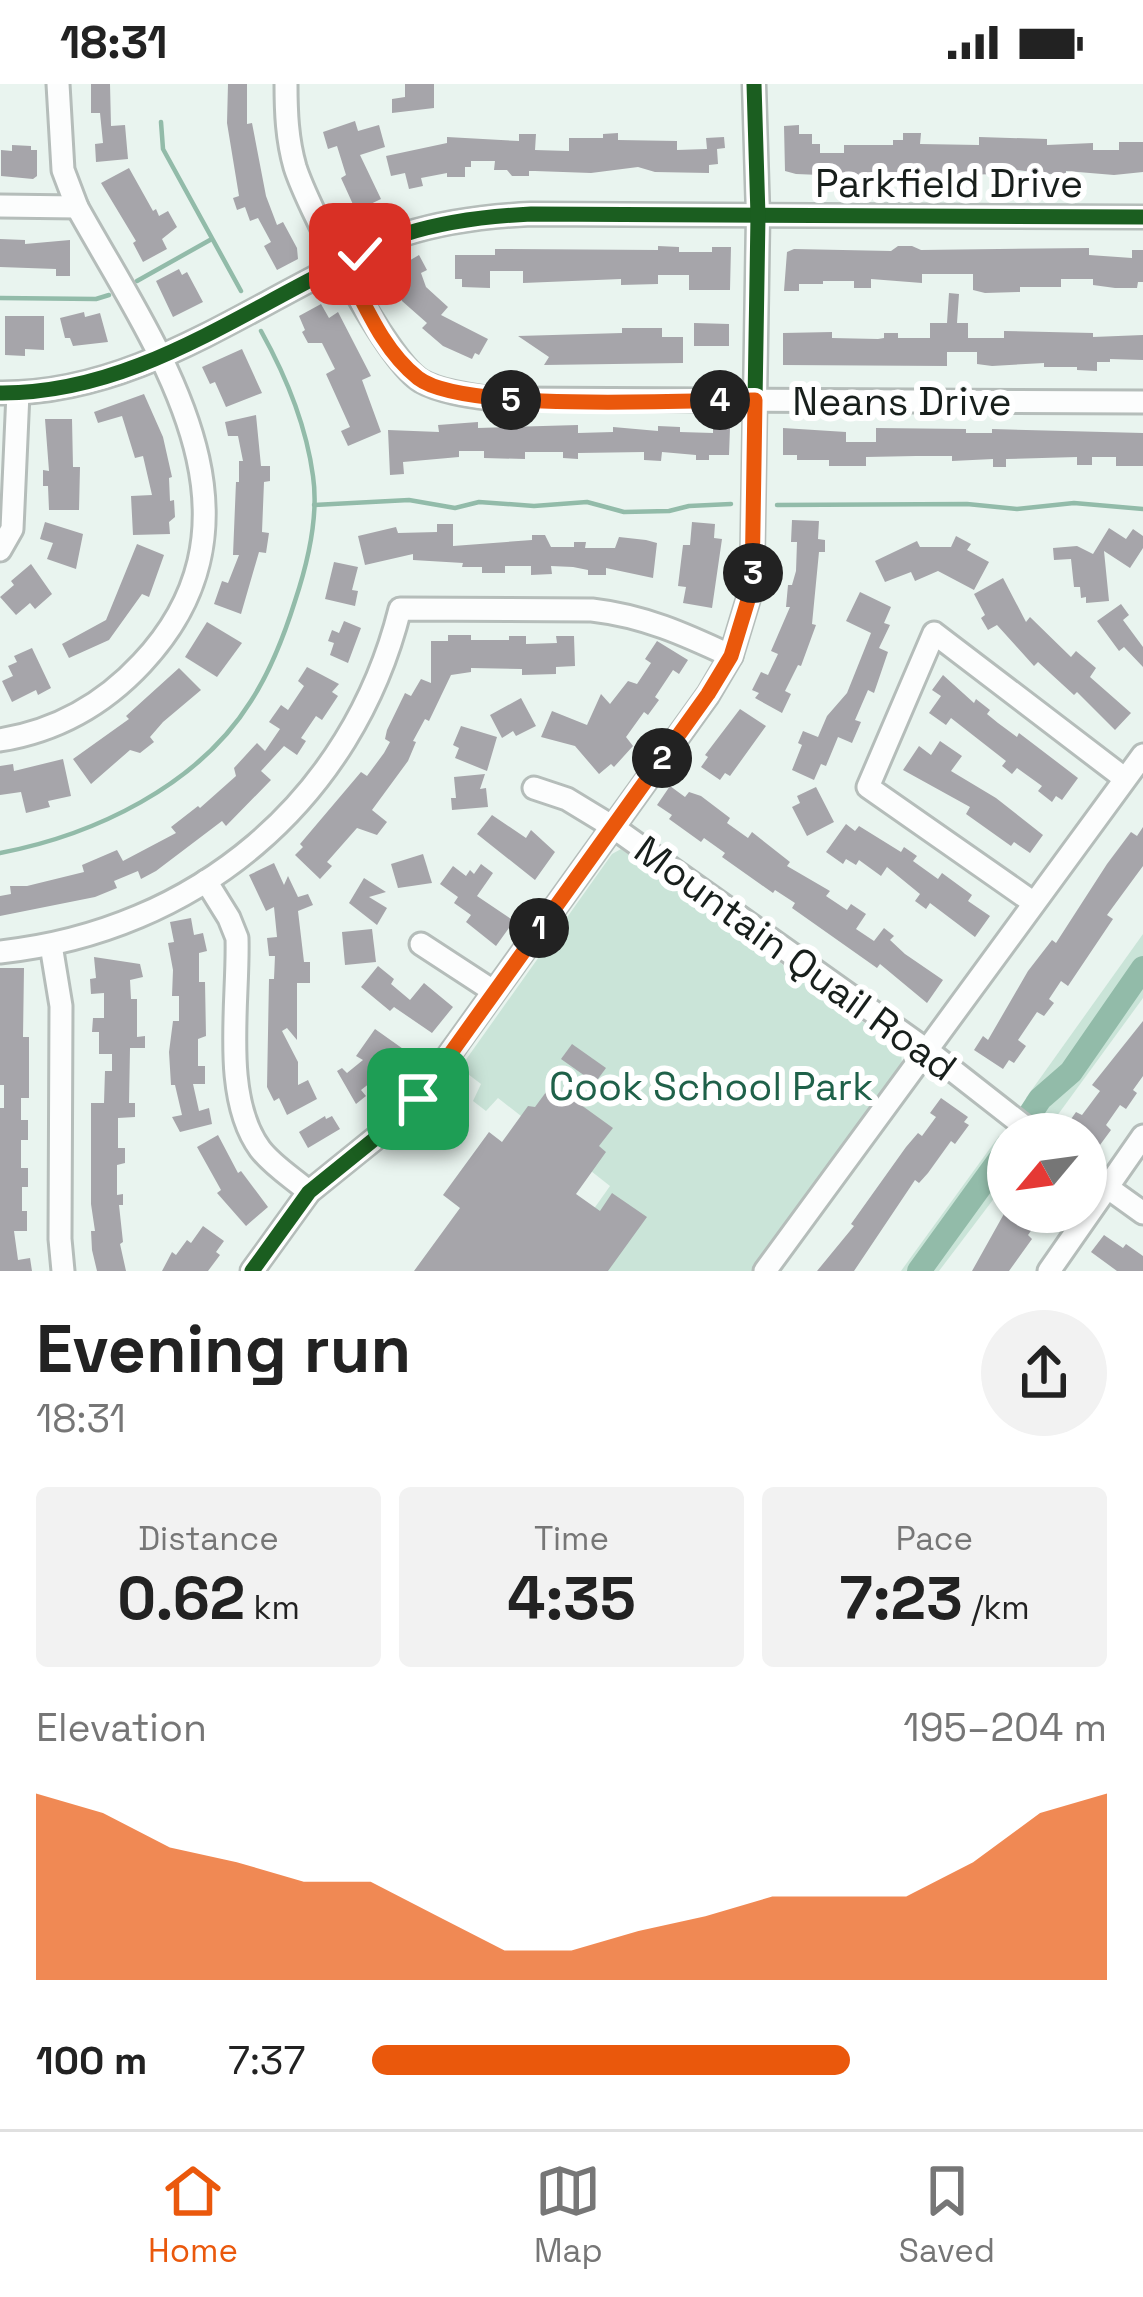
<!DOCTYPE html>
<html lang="en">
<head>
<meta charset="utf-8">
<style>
	body { margin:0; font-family:"Space Grotesk",sans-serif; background:#f2f2f2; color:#222; height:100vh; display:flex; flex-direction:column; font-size:45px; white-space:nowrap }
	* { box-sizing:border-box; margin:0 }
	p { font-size:39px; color:#767676 }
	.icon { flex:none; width:66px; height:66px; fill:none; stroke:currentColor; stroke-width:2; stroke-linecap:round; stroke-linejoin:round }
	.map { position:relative; height:1187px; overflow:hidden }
	.sheet { display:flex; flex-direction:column; background:#fff; flex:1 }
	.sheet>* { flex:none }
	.needle { width:78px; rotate:241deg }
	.fabs { position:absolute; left:987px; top:1029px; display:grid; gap:24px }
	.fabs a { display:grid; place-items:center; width:120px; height:120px; border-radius:50%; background:#fff; box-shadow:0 3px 9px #0004; font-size:60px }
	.pin { position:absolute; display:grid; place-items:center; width:102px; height:102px; color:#fff; margin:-51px; border-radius:24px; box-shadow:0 6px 18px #0006 }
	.km { position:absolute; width:60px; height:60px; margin:-30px; border-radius:50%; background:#222; color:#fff; font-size:33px; line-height:60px; text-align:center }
	.round { display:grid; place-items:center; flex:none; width:126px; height:126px; border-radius:63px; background:#f2f2f2 }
	.overview { display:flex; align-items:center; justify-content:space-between; height:204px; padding:0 36px }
	h1 { font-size:66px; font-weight:600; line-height:90px }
	.metrics { display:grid; grid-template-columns:repeat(3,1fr); gap:18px; height:204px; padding:12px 36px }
	.metrics div { display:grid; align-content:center; border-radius:12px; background:#f2f2f2; text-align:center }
	.metrics b { font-size:60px; font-weight:600 }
	.metrics small { font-size:33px; font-weight:400 }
	.metrics p { font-size:33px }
	.chart { height:336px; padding:24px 36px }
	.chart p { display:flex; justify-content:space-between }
	.chart svg { width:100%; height:216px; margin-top:12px; fill:#ea580c; opacity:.7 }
	ul { padding:0 36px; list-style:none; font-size:39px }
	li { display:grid; grid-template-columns:192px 144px 1fr; align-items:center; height:90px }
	li i { height:30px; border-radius:15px; background:#ea580c }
	.status { display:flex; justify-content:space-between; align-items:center; height:84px; padding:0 60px; background:#fff; direction:ltr }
	.status svg { height:33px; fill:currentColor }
	.tabs { display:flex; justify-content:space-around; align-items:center; height:168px; border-top:3px solid #e0e0e0; background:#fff; font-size:33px; color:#767676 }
	.tabs a { display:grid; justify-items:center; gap:6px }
	.tabs .active { color:#ea580c }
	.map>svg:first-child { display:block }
	.green { fill:#cae4d8 }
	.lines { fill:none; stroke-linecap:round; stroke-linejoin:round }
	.stream { stroke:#92bba9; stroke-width:4.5 }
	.river { stroke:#92bba9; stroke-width:24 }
	.building { fill:#a6a5aa }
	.minor-casing { stroke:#b5bdba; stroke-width:27 }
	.minor { stroke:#fcfdfd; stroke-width:21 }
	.cycleway-casing { stroke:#fff; stroke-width:22 }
	.cycleway { stroke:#1b5e20; stroke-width:15 }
	.route-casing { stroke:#fff; stroke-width:24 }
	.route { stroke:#ea580c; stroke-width:15 }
	.labels { text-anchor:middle; stroke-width:12; stroke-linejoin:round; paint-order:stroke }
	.street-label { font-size:39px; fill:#181f1c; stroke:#fff }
	.park-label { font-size:39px; fill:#1f6149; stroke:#fff }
</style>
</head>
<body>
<div class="status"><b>18:31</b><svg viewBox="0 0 49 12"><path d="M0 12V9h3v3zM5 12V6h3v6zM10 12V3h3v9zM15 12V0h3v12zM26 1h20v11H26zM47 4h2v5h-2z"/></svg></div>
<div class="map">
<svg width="1143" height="1187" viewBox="0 0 1143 1187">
	<rect width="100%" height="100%" fill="#e9f4ef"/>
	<!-- green -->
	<g class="green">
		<polygon points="621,765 901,965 902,981 754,1187 550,1187 610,1102 498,1014 486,1027 473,1017 481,1000 460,984 612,770"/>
		<polygon points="1143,850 1143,914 1054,1036 1026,1014"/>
		<polygon points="999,1052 1008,1059 1008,1096 939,1187 901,1187"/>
	</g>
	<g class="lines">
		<!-- stream -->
		<g class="stream">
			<polyline points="161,38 163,65 241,207"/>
			<polyline points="137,197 210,156"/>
			<polyline points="0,214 96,215 109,211"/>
			<polyline points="314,421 409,416 455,424 479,418 534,422 587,418 624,428 669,427 689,422 731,420"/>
			<polyline points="777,421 967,420 1017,425 1074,419 1143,425"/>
			<path d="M0 769C94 751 198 702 251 617 271 586 284 552 295 517 308 478 319 433 313 392 306 340 286 292 261 247"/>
		</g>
		<!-- river -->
		<g class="river">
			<polyline points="1017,1050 1040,1015 1071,988 1143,884"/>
			<polyline points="919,1187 1008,1064"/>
		</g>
	</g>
	<!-- building -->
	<g class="building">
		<polygon points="91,0 110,0 111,42 125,41 128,75 96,78 95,60 103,59 100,29 91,29"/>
		<polygon points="228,0 247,0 247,40 252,39 266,112 277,141 283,138 297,164 298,175 277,186 264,162 271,158 258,134 250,137 245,123 237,126 233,114 239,112 227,39"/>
		<polygon points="405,0 434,0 434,24 392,29 392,15 405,13"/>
		<polygon points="355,37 358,47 379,41 385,63 360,71 381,115 356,127 341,94 346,91 337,62 328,65 323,48"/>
		<polygon points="799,41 799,50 812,50 812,60 820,60 820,69 844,69 844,61 893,61 893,56 903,56 903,49 921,49 920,60 979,61 979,53 1047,55 1047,61 1093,59 1093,66 1119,66 1119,58 1143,58 1143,88 1114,91 1066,87 1066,92 1017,86 998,86 998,90 920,92 874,86 874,90 845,92 796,90 785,87 784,42"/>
		<polygon points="618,49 618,56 677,57 677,66 707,65 706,54 724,53 725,64 717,65 718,80 709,81 709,89 655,88 638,83 591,89 535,87 529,87 529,92 512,92 507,86 494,86 495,77 471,77 471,83 465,83 465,93 447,93 447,89 421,94 423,102 409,105 405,89 391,92 386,72 447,59 447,53 519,57 519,50 536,50 535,66 569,67 569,54 603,54 603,50"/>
		<polygon points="12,61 31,62 31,66 37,66 37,92 33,95 1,92 1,66 12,67"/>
		<polygon points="129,84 153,127 156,125 159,132 168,127 177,143 162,155 167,165 143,178 133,159 136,157 101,99"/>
		<polygon points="0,155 25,156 25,160 70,156 70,192 56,192 56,185 0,183"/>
		<polygon points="658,162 679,163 679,168 712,168 712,163 731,163 730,206 689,206 689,191 658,191 658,200 621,201 621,195 523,199 523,187 490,187 490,204 462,203 462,195 455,195 455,171 495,171 495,165 658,166"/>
		<polygon points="898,162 912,162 921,166 1089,164 1089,171 1132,174 1132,166 1143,166 1143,198 1138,198 1137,204 1115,204 1093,201 1093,195 1061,195 1061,203 1020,203 1020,208 985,209 973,206 973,190 922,190 922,199 871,195 871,204 854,204 854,197 823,197 823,200 799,200 799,207 784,207 787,168 794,165 891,167"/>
		<polygon points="419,171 427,186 421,189 426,203 448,223 441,231 488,255 479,271 475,269 472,275 443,262 422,244 427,239 402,217 396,205 404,200 395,185"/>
		<polygon points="179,185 182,191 187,188 203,218 173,233 156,197"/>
		<polygon points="949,209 959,210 957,239 968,239 968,254 1004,254 1004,247 1093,249 1093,253 1143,251 1143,276 1110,275 1110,278 1097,278 1097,287 1077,286 1077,283 1044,283 1044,279 992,282 977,280 977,268 947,268 947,282 783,281 783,249 832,248 832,254 878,255 884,254 884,249 898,249 898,254 930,254 930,239 947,239"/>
		<polygon points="321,220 329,234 338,228 371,292 362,296 381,348 348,362 341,347 350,343 326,290 335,285 322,259 308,259 302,248 305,246 299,232"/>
		<polygon points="84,228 85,233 100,229 108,258 73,262 70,254 65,254 60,234"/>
		<polygon points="5,232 44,232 44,266 25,265 25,272 5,271"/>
		<polygon points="694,239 729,240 729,262 694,262"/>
		<polygon points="622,244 662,244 662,253 683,253 683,279 544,281 549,273 518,252 622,249"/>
		<polygon points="242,265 262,309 226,323 215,298 210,300 202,283"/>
		<polygon points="144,310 163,353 172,393 169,394 170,417 174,416 175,433 169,438 170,450 133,451 131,412 152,411 143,372 135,374 122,332 98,339 94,328"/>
		<polygon points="256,331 261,382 270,382 270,397 264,398 262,448 269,449 266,469 259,468 241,530 214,520 222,497 228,499 239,471 233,471 236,398 239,398 239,377 243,377 238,352 228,352 225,338"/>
		<polygon points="45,335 72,335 73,383 80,383 79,426 49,426 48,402 43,402 43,386 49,387"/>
		<polygon points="478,338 478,344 578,341 578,349 613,348 613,343 658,347 658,342 680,343 680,348 713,349 713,344 730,344 729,371 709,371 709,376 696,376 696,371 662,368 661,377 644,376 644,368 578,369 578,375 563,374 563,368 525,368 525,375 484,374 484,367 459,367 459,373 403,378 404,390 390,391 388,346 439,348 438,341"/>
		<polygon points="783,344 846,348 846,358 876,358 876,344 966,345 966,349 992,349 992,345 1143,349 1143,382 1116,382 1116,373 1092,373 1092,381 1077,381 1077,373 1006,375 1006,383 993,383 993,375 952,377 952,372 916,372 866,373 866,382 829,382 829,376 797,376 797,371 783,371"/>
		<polygon points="792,436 819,437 818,455 825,456 825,468 819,468 812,540 816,541 801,582 798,581 785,607 791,610 782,629 755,614 759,609 752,606 761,588 768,591 778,570 771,567 790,523 786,523 788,501 792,501 796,487 797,458 791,458"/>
		<polygon points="45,438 83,450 76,485 47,475 53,459 40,455"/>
		<polygon points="692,438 715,440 714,454 722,455 712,524 683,519 686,503 678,502 683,461 690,461"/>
		<polygon points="437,440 453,440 453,462 532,456 532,451 545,451 551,463 574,463 574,458 586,458 585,464 615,464 619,453 646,456 657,459 653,494 606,484 606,491 588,491 588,486 573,483 551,482 552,490 531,491 531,482 505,482 505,489 482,489 482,483 462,483 463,479 413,476 413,470 365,481 358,452 396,443 398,449 437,448"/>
		<polygon points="1109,444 1126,455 1133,445 1143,452 1143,464 1130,484 1104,467 1109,517 1086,519 1086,513 1081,514 1080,503 1074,503 1071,475 1054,476 1053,464 1077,462 1093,470"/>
		<polygon points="956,452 971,460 967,466 989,478 974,506 938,487 915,497 911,488 885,498 875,477 917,457 920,463 951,463"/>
		<polygon points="137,460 164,471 149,513 142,510 109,556 69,574 62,560 106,536"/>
		<polygon points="334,478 358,483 352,506 358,507 355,522 325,515"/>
		<polygon points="31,480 52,510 35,525 30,519 16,531 0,513 14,501 11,497"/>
		<polygon points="1003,494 1026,538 1030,533 1071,573 1076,567 1096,584 1090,593 1131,629 1115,646 1077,608 1074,611 1038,578 1034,582 997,541 988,546 981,534 985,531 974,510"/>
		<polygon points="860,508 891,523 884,539 890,541 879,564 888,568 874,609 868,606 855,636 861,638 852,659 838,653 826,682 821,680 814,696 792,686 802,661 798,659 803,647 818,653 827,632 847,609 871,549 846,537"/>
		<polygon points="1121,520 1129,531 1123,536 1143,563 1143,583 1124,563 1119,567 1097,537"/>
		<polygon points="344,537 361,544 348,579 330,571 334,559 328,557 332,546 339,549"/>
		<polygon points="207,538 242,559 217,593 185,573"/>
		<polygon points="448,551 471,551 471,556 509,556 509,552 526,552 526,560 557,559 556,552 574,552 575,582 556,583 556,590 522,591 522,585 471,584 471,588 451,591 429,637 425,635 413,657 416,658 408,677 372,726 387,738 377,751 357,744 327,778 332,782 320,795 295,771 303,763 300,760 361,688 367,692 384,669 390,658 385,655 387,646 405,609 411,612 421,595 431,599 431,557 448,557"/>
		<polygon points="657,557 688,576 679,590 673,586 655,613 659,616 648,631 644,628 626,653 633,662 614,683 611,680 599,690 575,662 541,653 552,627 587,641 601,610 610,620 628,597 637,600 651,579 645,575"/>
		<polygon points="32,564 51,604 38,611 36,606 12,618 2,597 13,592 8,582 17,578 14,572"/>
		<polygon points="307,583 339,600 332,608 338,612 322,636 316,632 301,654 306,657 297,671 284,662 261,687 271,696 226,742 222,737 156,787 141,795 138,787 114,797 117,804 95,813 0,832 0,812 11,810 10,802 27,802 84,788 82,781 117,766 123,777 176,749 171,743 198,722 200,724 236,692 234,684 257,659 265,667 280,645 269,638 281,621 288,626 304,602 298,597"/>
		<polygon points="179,584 201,606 163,638 150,653 154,658 140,669 130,666 91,700 73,675 129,635 126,632"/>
		<polygon points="943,591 974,619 976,615 990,626 987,630 998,639 1017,653 1019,649 1078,694 1062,716 1056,712 1052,718 1038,707 1042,702 1017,684 1012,690 1002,682 1006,677 951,634 946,641 929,629 941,612 932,606"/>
		<polygon points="521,614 536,642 516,652 513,647 502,654 490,631"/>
		<polygon points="740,625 766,642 730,692 725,689 720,696 701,683 708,673 705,671"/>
		<polygon points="461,642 497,653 487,687 455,674 459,664 453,661"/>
		<polygon points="940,657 962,672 951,687 996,714 1043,751 1030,769 1014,758 1011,762 966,730 970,723 903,686 919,662 931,671"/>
		<polygon points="63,675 71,712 48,717 50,723 26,729 21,708 0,711 0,682 13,680 14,687"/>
		<polygon points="485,690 480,705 486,704 488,723 452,726 451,714 456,714 454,693"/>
		<polygon points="670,702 685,713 689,708 701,712 730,734 727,739 748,754 752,748 790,778 787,782 830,807 826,812 847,826 851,820 866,830 856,845 874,857 884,844 894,852 890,856 905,870 943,896 927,919 880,880 877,884 792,824 795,819 775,806 773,809 722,773 725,769 704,754 701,758 669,735 672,731 657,721"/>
		<polygon points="816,703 834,738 807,752 792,723 800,719 797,712"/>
		<polygon points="492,731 526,754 531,746 555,768 535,796 477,750"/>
		<polygon points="846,740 855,747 859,742 901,768 904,763 917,772 913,777 938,795 942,789 972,811 968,817 990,832 975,853 930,819 926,825 915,817 920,810 887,783 881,792 859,776 856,781 846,775 843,780 826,768"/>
		<polygon points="1143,743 1143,782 1107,831 1113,835 1068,902 1061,897 1049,915 1054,919 1044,932 1037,928 1018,956 1026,962 1014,979 1009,976 1003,985 974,966 983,952 988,956 1028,887 1052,856 1056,859 1107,780 1131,748 1137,752"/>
		<polygon points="423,770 432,799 398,804 391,780"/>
		<polygon points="274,779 284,801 288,792 298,813 308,810 313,821 298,827 304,878 310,878 310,899 297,899 297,956 287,944 282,947 298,978 298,1001 308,996 317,1015 287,1031 279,1014 274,1017 267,1003 269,895 274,895 275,872 269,872 267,854 277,853 274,823 266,827 249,791"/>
		<polygon points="481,780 493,789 477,812 514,837 496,862 466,838 471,831 454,819 458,813 440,800 453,782 466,792 470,786 474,790"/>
		<polygon points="364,794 386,808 369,813 387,824 377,841 349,819"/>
		<polygon points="191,834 194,851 203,849 207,867 199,869 199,898 205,898 206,952 198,955 198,982 205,982 205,1000 193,1000 199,1027 209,1024 212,1040 180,1048 172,1033 182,1031 175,1001 171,1001 169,968 173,937 179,937 179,912 172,912 173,886 168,859 174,858 170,838"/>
		<polygon points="372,845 376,878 345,881 342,848"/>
		<polygon points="94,873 140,880 143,893 130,896 131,915 137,915 137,953 145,952 145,964 130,964 129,1019 135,1019 135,1033 118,1034 118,1064 125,1064 125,1079 117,1081 117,1111 123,1110 123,1121 119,1121 123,1158 120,1160 126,1187 97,1187 92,1166 91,1147 95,1147 91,1120 91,1019 104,1019 105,987 112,987 112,970 99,970 99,948 92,948 93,934 104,934 104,909 91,910 90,895 96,894"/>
		<polygon points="378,882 394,895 391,900 410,916 424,899 453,923 432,949 394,923 390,927 361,903"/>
		<polygon points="0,884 24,884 23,953 29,953 29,1014 21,1014 21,1036 28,1036 28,1056 21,1056 21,1084 28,1084 28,1103 22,1103 22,1127 27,1127 27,1147 14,1147 18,1176 30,1174 32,1187 0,1187 0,1024 4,1024 4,1001 0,1001"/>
		<polygon points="1143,937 1143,992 1133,1006 1137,1009 1126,1025 1120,1021 1106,1041 1111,1046 1100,1061 1069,1038 1076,1028 1082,1031 1100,1007 1092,1001"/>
		<polygon points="375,945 406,967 388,990 384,988 361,1006 366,1012 356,1020 337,987 342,984 347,989 363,976 356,972"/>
		<polygon points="572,960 606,984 595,999 561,975"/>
		<polygon points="552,1000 613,1044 599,1062 606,1068 576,1110 600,1127 612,1109 647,1133 608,1187 414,1187 460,1124 443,1111 489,1048 502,1058 528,1022 535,1023"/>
		<polygon points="941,1014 968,1033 964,1038 969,1041 955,1060 951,1057 928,1089 919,1099 915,1096 854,1187 817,1187 854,1142 851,1140 906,1063 918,1049 922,1052 936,1033 930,1029"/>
		<polygon points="325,1032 326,1035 332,1032 340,1045 308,1064 299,1048"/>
		<polygon points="218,1051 238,1089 241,1087 268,1123 246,1142 217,1109 221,1106 197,1063"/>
		<polygon points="1005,1128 1044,1128 1028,1151 1032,1155 1009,1187 972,1187"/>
		<polygon points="203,1142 224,1157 216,1168 220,1171 208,1187 162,1187 172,1168 176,1171 187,1156 191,1159"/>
		<polygon points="1104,1151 1123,1164 1126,1160 1143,1172 1143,1187 1117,1187 1091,1168"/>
	</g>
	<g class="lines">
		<!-- minor casing -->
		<g class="minor-casing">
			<g id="minor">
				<path d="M286 0C286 28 287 55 295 83 308 124 386 276 421 297 440 308 472 312 493 315L1143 318"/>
				<polyline points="0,122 77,123"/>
				<path d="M0 309C117 310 214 246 314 194 344 178 373 161 405 150 446 137 489 132 531 130L1143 133"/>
				<polyline points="0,466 12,445 18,309"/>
				<path d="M0 656C56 647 103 621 142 579 281 431 155 263 77 123L63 86 58 0"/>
				<polyline points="534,704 567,715 613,743 928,967 1034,1050"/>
				<path d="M206 797 229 834 237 854C239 917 221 1012 260 1065 273 1082 293 1094 309 1108"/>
				<polyline points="1034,819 868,703 934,549 1124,694"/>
				<polyline points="421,860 493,907"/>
				<polyline points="51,861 61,922 60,1155 63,1187"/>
				<path d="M0 868C196 847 352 717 400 525L592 526C644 532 684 550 731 572"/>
				<polyline points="1086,1088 1143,1129"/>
				<polyline points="252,1187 309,1108 403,1032 418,1014 708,611 731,572 752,503 758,132 754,0"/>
				<polyline points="765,1187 1143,671"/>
				<polyline points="1049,1187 1143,1052"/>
			</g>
		</g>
		<!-- minor -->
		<use href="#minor" class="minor"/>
		<!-- cycleway casing -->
		<g class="cycleway-casing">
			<g id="cycleway">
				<path d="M0 309C117 310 214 246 314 194 344 178 373 161 405 150 446 137 489 132 531 130L1143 133"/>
				<polyline points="252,1187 309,1108 403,1032 418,1014 708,611 731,572 752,503 758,132 754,0"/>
			</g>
		</g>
		<!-- cycleway -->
		<use href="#cycleway" class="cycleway"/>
	</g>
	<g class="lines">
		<!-- route casing -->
		<g class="route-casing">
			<path id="route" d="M360 170 343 179C364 218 382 266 418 294 463 329 689 316 755 316L752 503 731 572 708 610 418 1015"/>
		</g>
		<!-- route -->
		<use href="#route" class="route"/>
	</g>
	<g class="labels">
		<!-- street labels -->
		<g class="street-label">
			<text x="949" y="113">Parkfield Drive</text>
			<text x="902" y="331">Neans Drive</text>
			<text transform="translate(796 874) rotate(36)" y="14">Mountain Quail Road</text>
		</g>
		<!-- park labels -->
		<g class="park-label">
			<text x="711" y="1016">Cook School Park</text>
		</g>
	</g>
</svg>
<div class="fabs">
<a><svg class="needle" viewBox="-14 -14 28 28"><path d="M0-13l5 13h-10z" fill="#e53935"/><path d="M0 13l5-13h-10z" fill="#767676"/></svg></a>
</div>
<div class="pin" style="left:418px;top:1015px;background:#1e9e55"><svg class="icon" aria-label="arrive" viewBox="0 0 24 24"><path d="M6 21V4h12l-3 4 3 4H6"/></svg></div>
<div class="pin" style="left:360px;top:170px;background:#d93025"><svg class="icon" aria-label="check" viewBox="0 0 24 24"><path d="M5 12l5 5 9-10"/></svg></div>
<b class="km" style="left:539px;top:844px">1</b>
<b class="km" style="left:662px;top:674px">2</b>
<b class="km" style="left:753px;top:489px">3</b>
<b class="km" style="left:720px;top:316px">4</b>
<b class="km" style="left:511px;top:316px">5</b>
</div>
<section class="sheet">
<div class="overview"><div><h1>Evening run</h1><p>18:31</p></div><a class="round"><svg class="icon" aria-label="share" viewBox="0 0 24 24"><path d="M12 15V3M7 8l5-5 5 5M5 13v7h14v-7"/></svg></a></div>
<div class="metrics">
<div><p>Distance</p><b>0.62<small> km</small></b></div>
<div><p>Time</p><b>4:35</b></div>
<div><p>Pace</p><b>7:23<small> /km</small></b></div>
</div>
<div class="chart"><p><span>Elevation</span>195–204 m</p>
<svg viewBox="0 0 160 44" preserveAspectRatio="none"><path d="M0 44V6L10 10L20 17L30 20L40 24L50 24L60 31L70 38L80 38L90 34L100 31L110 27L120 27L130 27L140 20L150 10L160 6V44z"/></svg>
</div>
<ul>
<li><b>100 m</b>7:37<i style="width:65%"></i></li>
</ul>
</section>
<nav class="tabs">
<a class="active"><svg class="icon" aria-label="home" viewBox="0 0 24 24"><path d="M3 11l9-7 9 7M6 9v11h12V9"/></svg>Home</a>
<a><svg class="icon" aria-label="map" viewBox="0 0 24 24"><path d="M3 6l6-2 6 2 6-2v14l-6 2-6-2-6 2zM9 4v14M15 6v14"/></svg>Map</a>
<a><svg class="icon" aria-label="saved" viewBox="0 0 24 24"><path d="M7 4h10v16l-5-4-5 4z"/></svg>Saved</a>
</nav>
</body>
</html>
